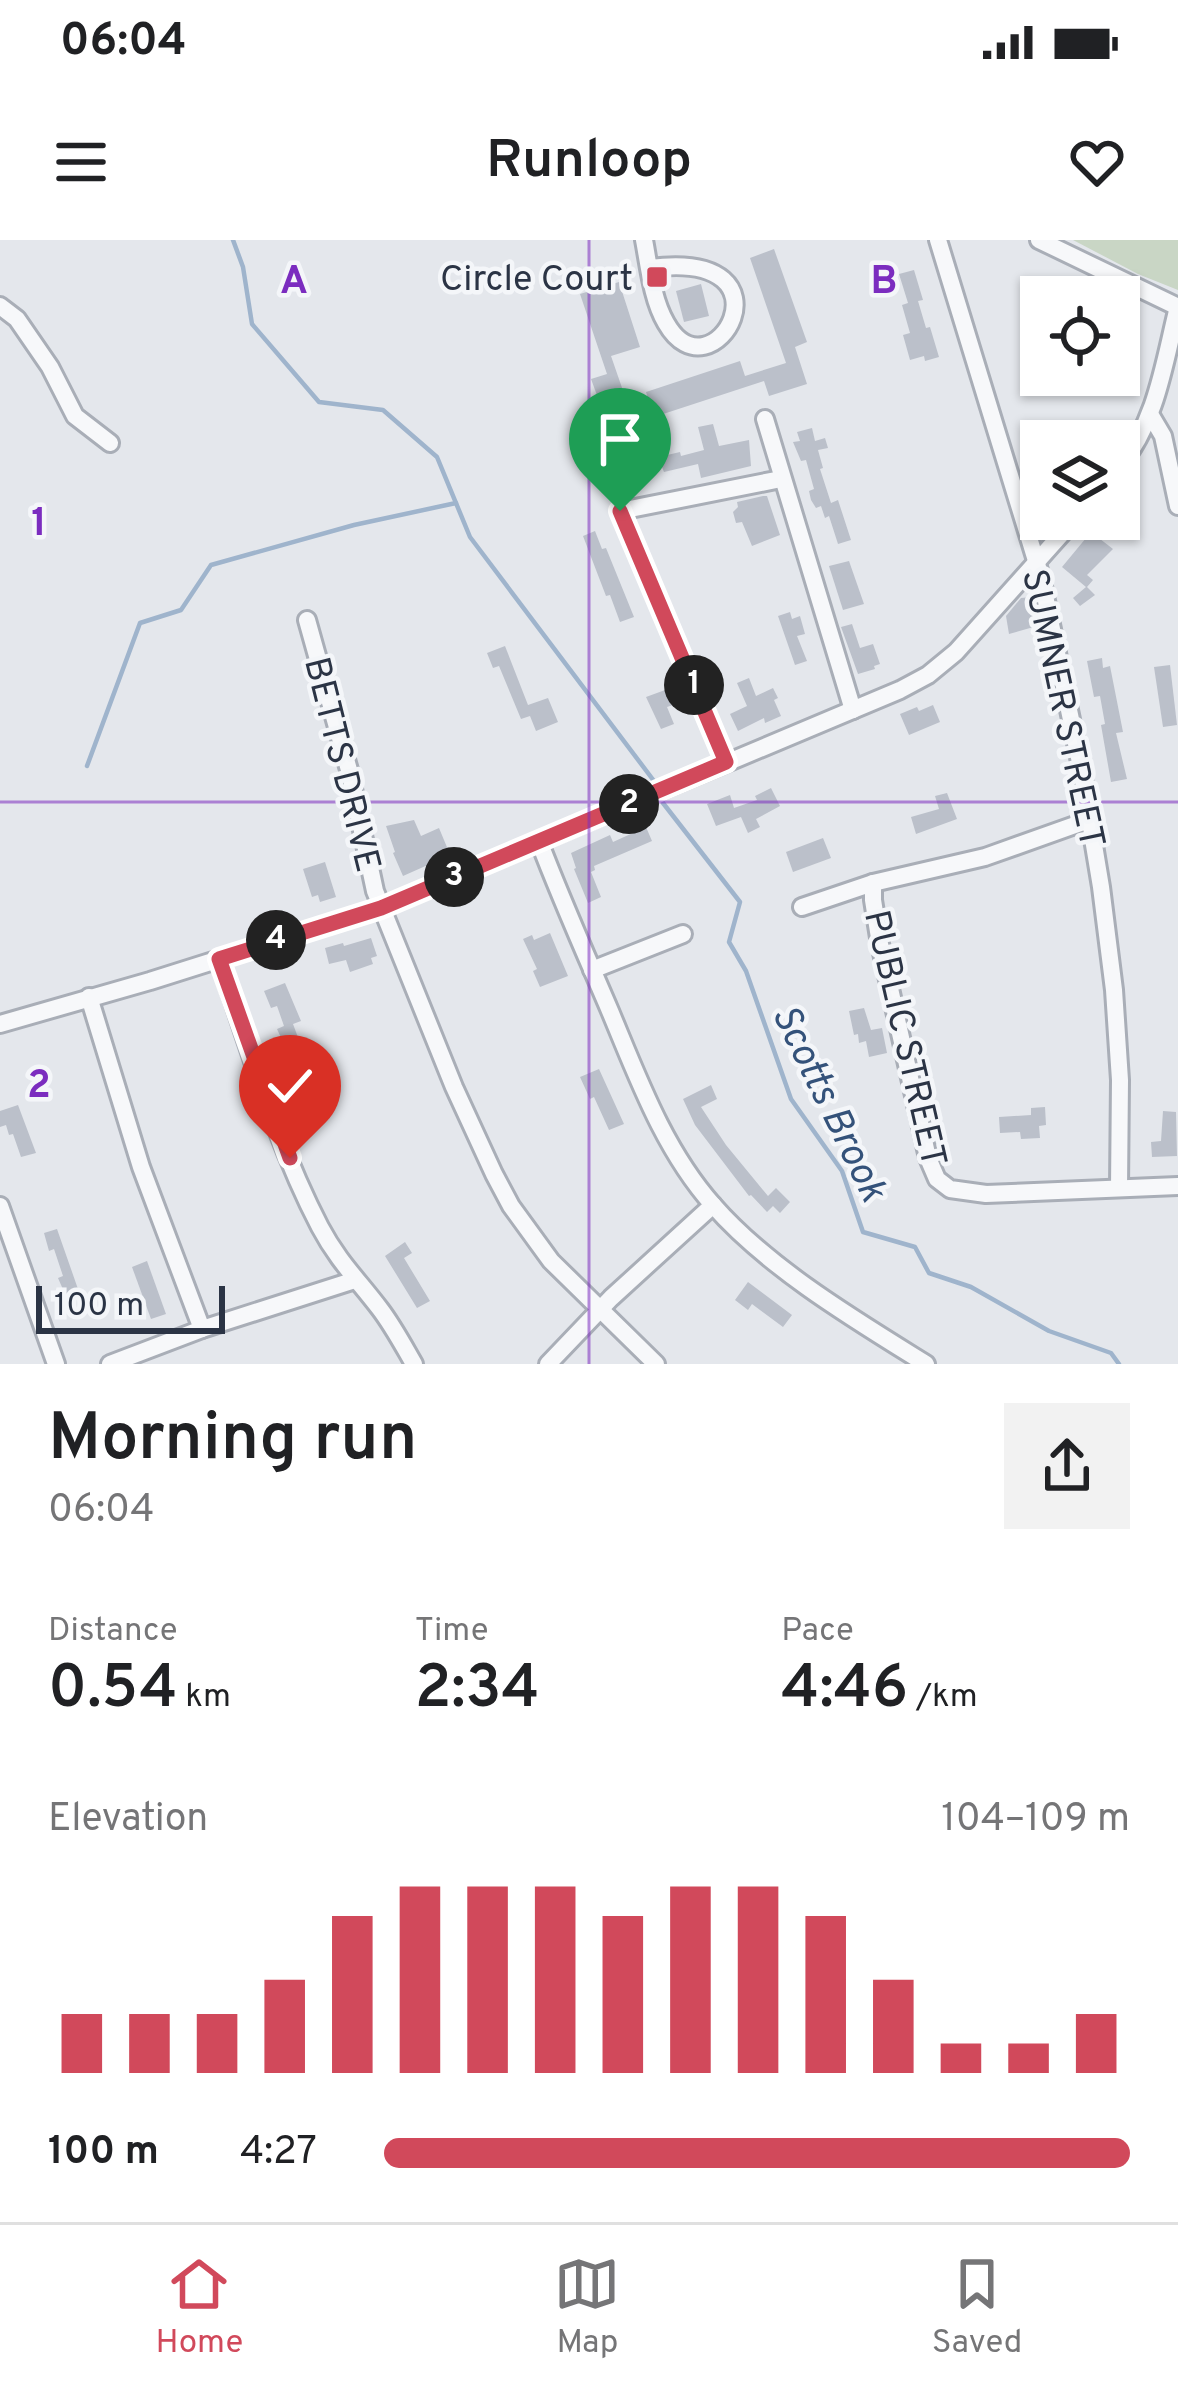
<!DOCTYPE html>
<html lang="en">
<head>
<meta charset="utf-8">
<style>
	body { margin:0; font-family:Overpass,sans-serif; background:#f2f2f2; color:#202124; height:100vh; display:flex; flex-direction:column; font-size:45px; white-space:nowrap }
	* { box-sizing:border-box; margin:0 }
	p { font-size:39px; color:#757577 }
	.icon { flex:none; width:66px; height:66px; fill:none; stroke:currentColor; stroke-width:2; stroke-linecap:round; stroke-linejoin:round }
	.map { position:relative; height:1124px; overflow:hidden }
	.drawer { display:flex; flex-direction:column; background:#fff; flex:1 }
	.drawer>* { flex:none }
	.controls { position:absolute; left:1020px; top:36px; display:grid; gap:24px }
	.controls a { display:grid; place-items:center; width:120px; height:120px; border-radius:0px; background:#fff; box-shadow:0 3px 9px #0004; font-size:60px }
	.scale { position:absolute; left:36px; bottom:30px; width:189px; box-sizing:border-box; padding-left:12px; border:6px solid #2b3445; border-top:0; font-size:33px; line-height:42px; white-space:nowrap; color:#2b3445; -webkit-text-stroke:9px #f4f6f9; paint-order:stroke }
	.pin { position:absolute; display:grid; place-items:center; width:102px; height:102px; color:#fff; margin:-123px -51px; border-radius:50% 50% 50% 0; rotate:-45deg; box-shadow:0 0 12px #0007 }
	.pin .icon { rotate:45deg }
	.km { position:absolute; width:60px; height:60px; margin:-30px; border-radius:50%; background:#222; color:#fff; font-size:33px; line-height:60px; text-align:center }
	.round { display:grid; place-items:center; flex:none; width:126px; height:126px; border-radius:0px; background:#f2f2f2 }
	.summary { display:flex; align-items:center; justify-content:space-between; height:204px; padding:0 48px }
	h1 { font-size:66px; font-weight:600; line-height:90px }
	.metrics { display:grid; grid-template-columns:repeat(3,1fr); gap:18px; height:204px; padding:12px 48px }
	.metrics div { display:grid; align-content:center }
	.metrics b { font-size:60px; font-weight:600 }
	.metrics small { font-size:33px; font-weight:400 }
	.metrics p { font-size:33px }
	.chart { height:336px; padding:24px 48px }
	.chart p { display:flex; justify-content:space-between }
	.chart svg { width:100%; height:216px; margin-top:12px; stroke:#d1495b; stroke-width:6 }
	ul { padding:0 48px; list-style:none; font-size:39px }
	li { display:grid; grid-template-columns:192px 144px 1fr; align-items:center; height:90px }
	li i { height:30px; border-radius:15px; background:#d1495b }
	.status { display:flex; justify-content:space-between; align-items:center; height:84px; padding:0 60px; background:#fff; direction:ltr }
	.status svg { height:33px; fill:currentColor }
	header { display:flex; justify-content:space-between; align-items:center; height:156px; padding:0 48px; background:#fff; font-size:54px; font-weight:600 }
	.tab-bar { display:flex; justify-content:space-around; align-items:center; height:168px; border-top:3px solid #e0e0e0; background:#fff; font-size:33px; color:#757577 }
	.tab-bar a { display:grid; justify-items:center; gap:6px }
	.tab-bar .active { color:#d1495b }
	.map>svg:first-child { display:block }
	.green { fill:#c9d6c5 }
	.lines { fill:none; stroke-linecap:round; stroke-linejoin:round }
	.stream { stroke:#9fb4cc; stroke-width:4.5 }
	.building { fill:#bbc0ca }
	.minor-casing { stroke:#a9aeb7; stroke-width:22 }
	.minor { stroke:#f7f8fa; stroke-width:16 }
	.route-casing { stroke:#fff; stroke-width:24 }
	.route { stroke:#d1495b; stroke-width:15 }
	.grid { fill:none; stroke:#7b2cbf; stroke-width:3; stroke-opacity:0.55 }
	.poi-dot { fill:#d1495b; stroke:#f4f6f9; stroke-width:4.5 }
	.labels { text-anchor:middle; stroke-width:9; stroke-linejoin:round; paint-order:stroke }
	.poi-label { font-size:36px; fill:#2b3445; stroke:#f4f6f9; text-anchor:end }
	.street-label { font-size:36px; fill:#2b3445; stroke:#f4f6f9 }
	.water-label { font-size:39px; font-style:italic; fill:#34527a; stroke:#f4f6f9 }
	.grid-label { font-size:39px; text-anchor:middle; font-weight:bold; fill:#7b2cbf; stroke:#f4f6f9; stroke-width:9; stroke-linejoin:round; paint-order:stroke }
</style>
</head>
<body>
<div class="status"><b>06:04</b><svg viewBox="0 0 49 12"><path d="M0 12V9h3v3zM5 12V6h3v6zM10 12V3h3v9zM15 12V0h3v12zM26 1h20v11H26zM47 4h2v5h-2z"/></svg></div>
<header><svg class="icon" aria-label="menu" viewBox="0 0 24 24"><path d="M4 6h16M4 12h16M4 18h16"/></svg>Runloop<svg class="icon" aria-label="heart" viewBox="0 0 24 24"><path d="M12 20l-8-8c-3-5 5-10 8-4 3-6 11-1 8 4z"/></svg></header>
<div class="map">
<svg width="1178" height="1124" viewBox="0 0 1178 1124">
	<rect width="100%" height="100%" fill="#e4e7ec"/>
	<!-- green -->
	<polygon class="green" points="1073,0 1178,0 1178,50 1138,34"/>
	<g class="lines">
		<!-- stream -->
		<g class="stream">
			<polyline points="233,0 243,27 252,84 319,162 383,170 437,217 470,297 654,541"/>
			<polyline points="87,526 140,383 181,370 211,325 354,285 456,263"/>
			<polyline points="663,563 740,662 729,702 746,731 791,859 842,931 863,992 915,1007 929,1033 971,1047 1049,1091 1111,1113 1119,1124"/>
		</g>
	</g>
	<!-- building -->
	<g class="building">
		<polygon points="774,9 807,102 795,107 807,144 769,156 764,141 654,177 646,152 740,121 745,136 786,123 750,18"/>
		<polygon points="914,30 923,60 918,61 926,88 930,87 939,117 925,121 924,116 910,120 903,95 910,93 902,65 908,63 899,34"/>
		<polygon points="619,42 640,107 611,116 629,168 605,177 591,139 607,134 580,54"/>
		<polygon points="701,44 709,76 684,82 676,51"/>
		<polygon points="713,184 719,206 749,200 751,226 701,238 698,224 664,232 662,227 625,235 626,241 604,245 600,228 629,222 628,219 644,216 638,195 650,191 655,212 662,210 663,216 680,212 681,216 704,210 698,187"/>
		<polygon points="812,188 815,201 825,198 828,208 818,210 823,228 820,229 831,263 838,260 851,300 838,304 829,276 825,278 821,266 816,268 811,260 809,251 814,249 806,220 801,221 793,202 800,201 797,192"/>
		<polygon points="763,256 767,256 780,295 752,306 742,282 736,283 733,272 738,267 737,262"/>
		<polygon points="595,291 602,309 606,308 634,377 620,382 610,355 606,356 583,296"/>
		<polygon points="1091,292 1113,309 1087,335 1093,340 1087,347 1095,355 1080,366 1073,358 1086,347 1062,327"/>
		<polygon points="849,321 864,364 843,370 829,326"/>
		<polygon points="1032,357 1037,386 1009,394 1006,376 1021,358"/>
		<polygon points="790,372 792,379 800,376 805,394 797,396 807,421 795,425 778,376"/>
		<polygon points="852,384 860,408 873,404 880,424 874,426 875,429 858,434 841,387"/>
		<polygon points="505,406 528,465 548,458 558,482 536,491 530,476 521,479 499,426 493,428 487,413"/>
		<polygon points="1102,418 1103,428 1110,426 1123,492 1116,493 1127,539 1111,542 1101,485 1105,484 1100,456 1094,457 1087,421"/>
		<polygon points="1170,425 1177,485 1163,487 1154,427"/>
		<polygon points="749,438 756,456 773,448 778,458 774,460 781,476 765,483 764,478 738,491 730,474 747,466 737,443"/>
		<polygon points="676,446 682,462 667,467 674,484 661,489 646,457"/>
		<polygon points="933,465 940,482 909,495 900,474 917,467 919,471"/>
		<polygon points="771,548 780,566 756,579 760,587 748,593 741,577 716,586 707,564 730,555 734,568 757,560 755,556"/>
		<polygon points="947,553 957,579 916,594 911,577 939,569 935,556"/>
		<polygon points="414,580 421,596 439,588 449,612 448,616 403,636 393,613 395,612 386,586"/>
		<polygon points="646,587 652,601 594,626 595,630 591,632 601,657 588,663 574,629 576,628 571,613 610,595 613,602"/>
		<polygon points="823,598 831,618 793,632 786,612"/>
		<polygon points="325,622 336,657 320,662 318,655 312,657 303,629"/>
		<polygon points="550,693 568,736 540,747 533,731 537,729 523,699 532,695 534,700"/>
		<polygon points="371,698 377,716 371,718 373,724 350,732 346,720 329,724 325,708 343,703 344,706"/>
		<polygon points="285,743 301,781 293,784 312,835 300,839 277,789 284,786 277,766 271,768 264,751"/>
		<polygon points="864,768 871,790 882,788 887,813 869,817 866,801 859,803 858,794 854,795 849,771"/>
		<polygon points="599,829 624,884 609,890 594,857 590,859 580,837"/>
		<polygon points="711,845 717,859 701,867 726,905 768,956 776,948 790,962 780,973 773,966 767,972 751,955 749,956 695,885 683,859"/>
		<polygon points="18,865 36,913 21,917 13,894 9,895 6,885 0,887 0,871"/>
		<polygon points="1045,867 1046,885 1039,886 1040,898 1021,899 1020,892 1000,893 999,877 1031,875 1031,868"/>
		<polygon points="1163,871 1176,872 1177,916 1152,917 1151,902 1161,901"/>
		<polygon points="57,989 78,1049 65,1054 58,1038 63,1036 54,1009 49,1011 44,993"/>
		<polygon points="405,1002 412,1013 404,1018 430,1061 417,1068 385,1016"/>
		<polygon points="147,1021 166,1074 151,1079 132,1027"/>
		<polygon points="748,1042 792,1075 783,1087 752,1064 748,1070 735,1060"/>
	</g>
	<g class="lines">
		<!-- minor casing -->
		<g class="minor-casing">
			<g id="minor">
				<path d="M644 0C649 26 652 59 666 83 712 164 802 8 650 28"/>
				<polyline points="938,0 1041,337 1081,527 1101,647 1114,750 1120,840 1119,948"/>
				<polyline points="1039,0 1178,67"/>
				<polyline points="0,66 17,79 50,127 75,176 110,203"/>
				<polyline points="1150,174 1163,196 1178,266"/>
				<polyline points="765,179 853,470"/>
				<path d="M1119 227C1157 181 1164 123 1178 67"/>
				<polyline points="307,380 349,530 375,651 454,847 494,934 511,966 551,1021 656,1124"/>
				<polyline points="726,522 620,271 781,239"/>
				<path d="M539 601C561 659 586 715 610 771 638 838 664 910 713 965 768 1028 855 1080 926 1124"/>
				<polyline points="873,643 873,660 880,704 928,918 937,939 950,949 986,954 1178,946"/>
				<polyline points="802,667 873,643 985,617 1089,580"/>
				<path d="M219 719C250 809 276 903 320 987 338 1021 358 1040 380 1069 393 1086 403 1105 414 1124"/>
				<polyline points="592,730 683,694"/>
				<polyline points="89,757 141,927 202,1089"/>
				<polyline points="0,784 150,741 381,668 900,450 928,435 956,412 1075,279"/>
				<polyline points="0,966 56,1124"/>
				<polyline points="110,1124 202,1089 355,1040"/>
				<polyline points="548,1124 611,1058 713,965"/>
			</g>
		</g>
		<!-- minor -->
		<use href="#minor" class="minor"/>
	</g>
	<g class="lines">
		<!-- route casing -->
		<g class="route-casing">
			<polyline id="route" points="290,918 219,719 381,668 726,522 620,271"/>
		</g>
		<!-- route -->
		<use href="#route" class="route"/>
	</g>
	<!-- grid -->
	<path class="grid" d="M589 0V1124M0 562H1178"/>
	<!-- markers -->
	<rect class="poi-dot" x="645" y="25" width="24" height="24" rx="6"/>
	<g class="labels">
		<!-- poi labels -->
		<g class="poi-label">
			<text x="633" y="50">Circle Court</text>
		</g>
		<!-- street labels -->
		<g class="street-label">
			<text transform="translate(1065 468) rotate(78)" y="13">SUMNER STREET</text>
			<text transform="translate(344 524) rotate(76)" y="13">BETTS DRIVE</text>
			<text transform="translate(907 798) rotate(77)" y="13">PUBLIC STREET</text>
		</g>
		<!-- water labels -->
		<g class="water-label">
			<text transform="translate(831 862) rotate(64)" y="14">Scotts Brook</text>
		</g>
	</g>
	<g class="grid-label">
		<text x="294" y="53">A</text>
		<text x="884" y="53">B</text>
		<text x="39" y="295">1</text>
		<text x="39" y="857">2</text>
	</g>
</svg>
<div class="controls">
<a><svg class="icon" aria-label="locate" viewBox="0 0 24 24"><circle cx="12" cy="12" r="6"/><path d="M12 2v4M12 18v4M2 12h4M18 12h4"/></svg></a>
<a><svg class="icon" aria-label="layers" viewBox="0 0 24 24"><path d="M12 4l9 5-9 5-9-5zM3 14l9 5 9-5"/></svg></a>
</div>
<div class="scale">100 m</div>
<div class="pin" style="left:620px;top:271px;background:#1e9e55"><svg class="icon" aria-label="arrive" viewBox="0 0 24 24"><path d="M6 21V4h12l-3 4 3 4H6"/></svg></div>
<div class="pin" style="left:290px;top:918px;background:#d93025"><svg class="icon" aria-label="check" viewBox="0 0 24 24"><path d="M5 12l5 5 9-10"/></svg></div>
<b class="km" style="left:694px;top:445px">1</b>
<b class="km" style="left:629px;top:564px">2</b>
<b class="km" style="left:454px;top:637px">3</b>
<b class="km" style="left:276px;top:700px">4</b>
</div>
<section class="drawer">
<div class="summary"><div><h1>Morning run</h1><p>06:04</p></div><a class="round"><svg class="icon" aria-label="share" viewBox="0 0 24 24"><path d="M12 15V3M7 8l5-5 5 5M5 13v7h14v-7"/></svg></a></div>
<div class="metrics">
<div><p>Distance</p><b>0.54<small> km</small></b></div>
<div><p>Time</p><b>2:34</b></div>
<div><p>Pace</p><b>4:46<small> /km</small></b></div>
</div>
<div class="chart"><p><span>Elevation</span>104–109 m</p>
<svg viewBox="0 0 160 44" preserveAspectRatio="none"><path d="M5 44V32M15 44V32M25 44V32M35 44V25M45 44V12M55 44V6M65 44V6M75 44V6M85 44V12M95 44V6M105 44V6M115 44V12M125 44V25M135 44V38M145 44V38M155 44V32"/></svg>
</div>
<ul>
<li><b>100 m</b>4:27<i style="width:100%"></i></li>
</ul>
</section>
<nav class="tab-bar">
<a class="active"><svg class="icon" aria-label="home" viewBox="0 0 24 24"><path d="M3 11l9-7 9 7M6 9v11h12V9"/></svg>Home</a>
<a><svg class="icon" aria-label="map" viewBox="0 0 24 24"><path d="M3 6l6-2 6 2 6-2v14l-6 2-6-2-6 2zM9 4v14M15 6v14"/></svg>Map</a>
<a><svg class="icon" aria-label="saved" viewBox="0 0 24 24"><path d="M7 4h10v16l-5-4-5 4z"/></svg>Saved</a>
</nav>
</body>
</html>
